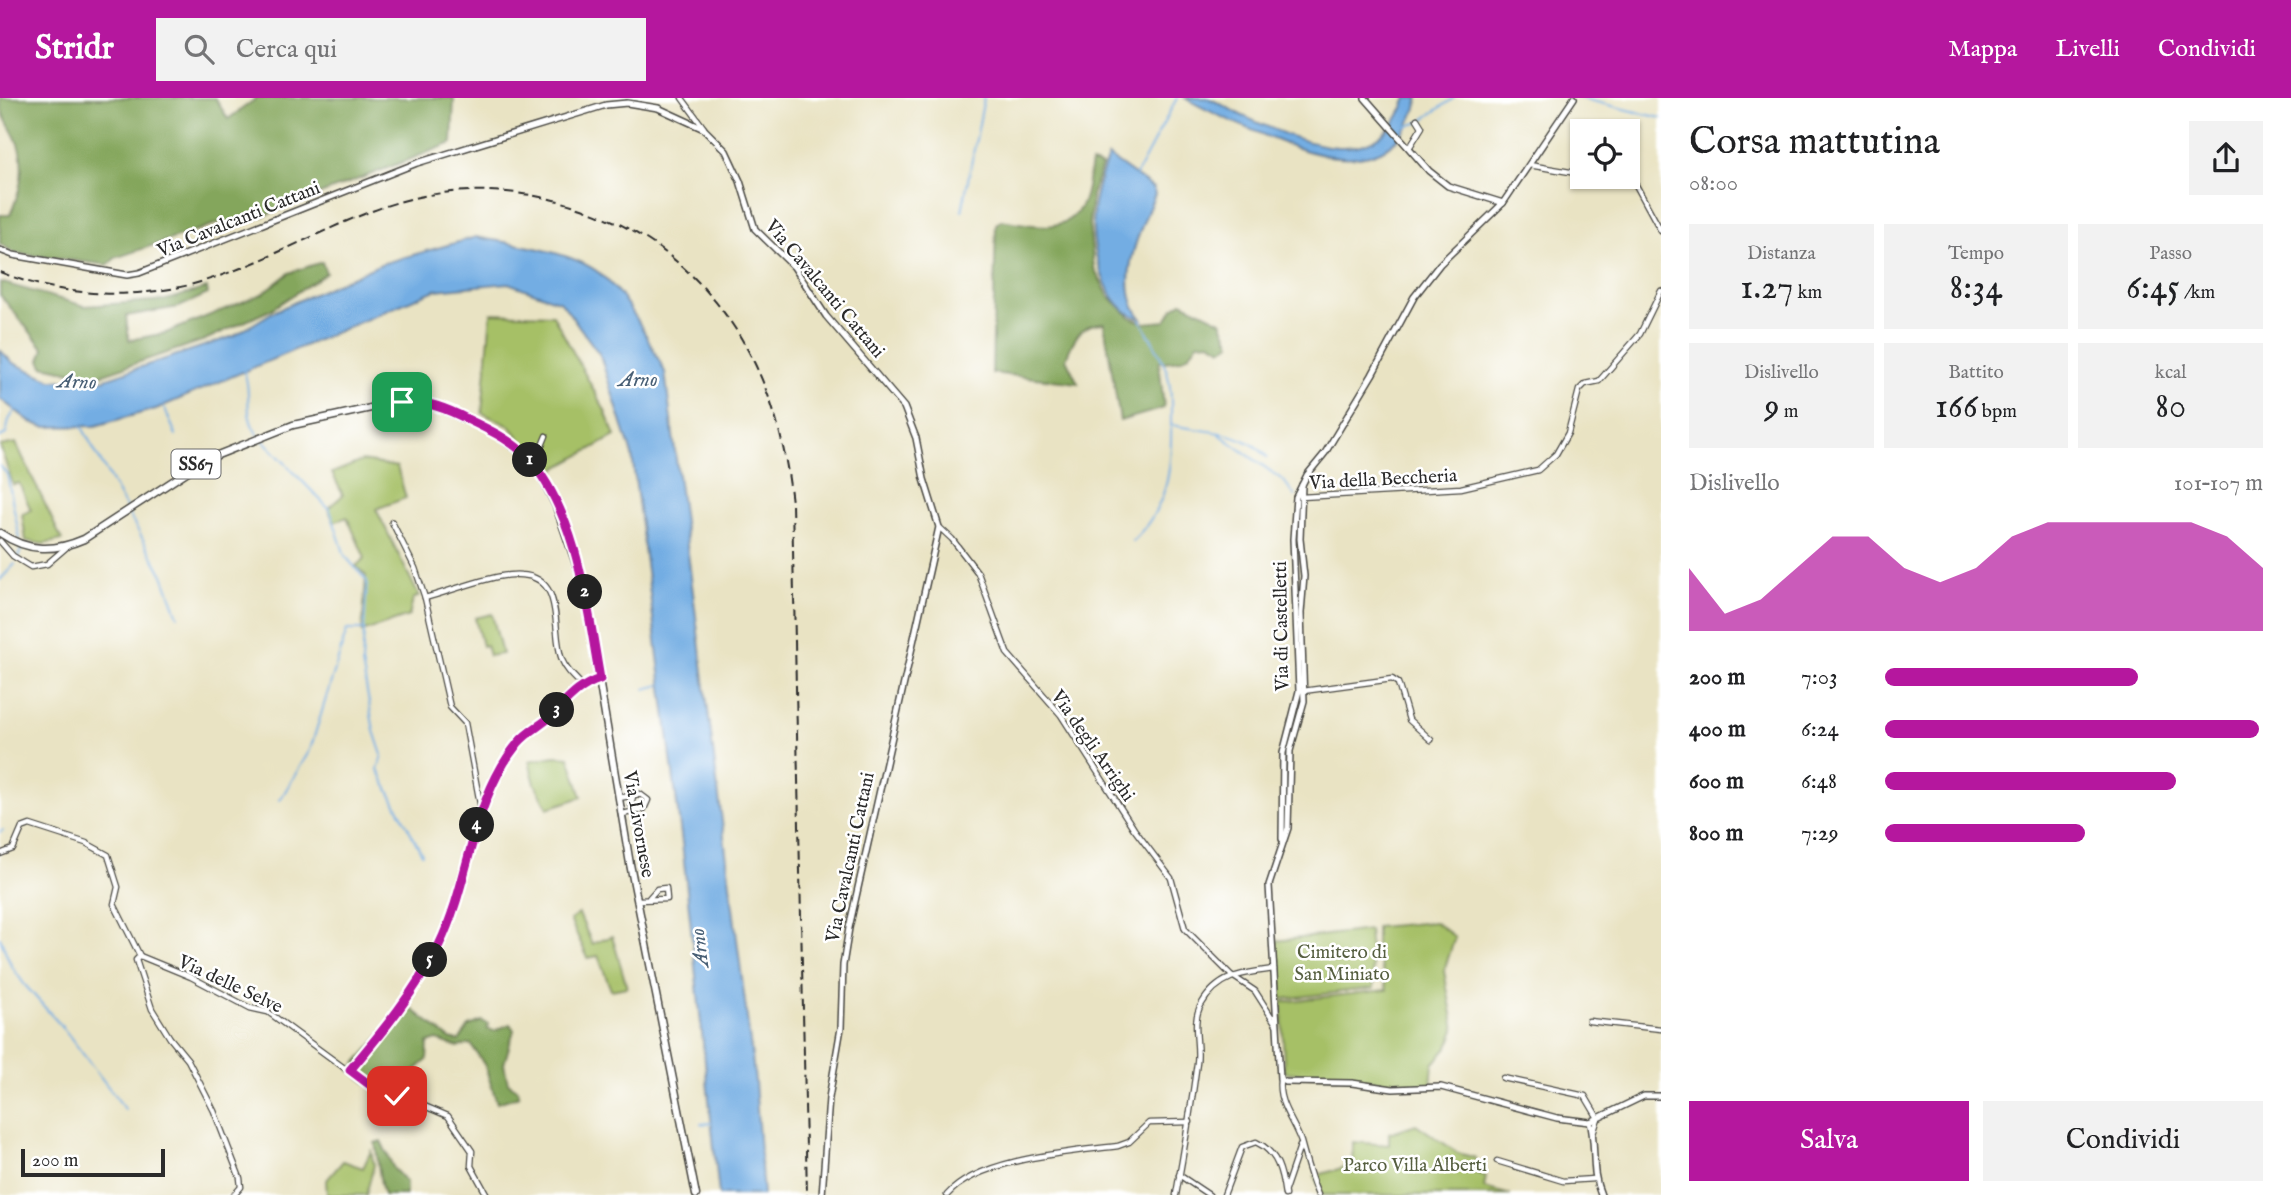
<!DOCTYPE html>
<html lang="it">
<head>
<meta charset="utf-8">
<style>
	body { margin:0; font-family:"IM FELL English",serif; background:#f2f2f2; color:#202124; height:100vh; display:flex; flex-direction:column; font-size:26px; white-space:nowrap }
	* { box-sizing:border-box; margin:0 }
	p { font-size:23px; color:#757577 }
	.icon { flex:none; width:38px; height:38px; fill:none; stroke:currentColor; stroke-width:2; stroke-linecap:round; stroke-linejoin:round }
	.map { position:relative; flex:1; overflow:hidden }
	.drawer { display:flex; flex-direction:column; background:#fff; width:630px }
	.drawer>* { flex:none }
	.tools { position:absolute; left:1570px; top:21px; display:grid; gap:14px }
	.tools a { display:grid; place-items:center; width:70px; height:70px; border-radius:0px; background:#fff; box-shadow:0 2px 5px #0004; font-size:35px }
	.scale { position:absolute; left:21px; bottom:18px; width:144px; box-sizing:border-box; padding-left:7px; border:4px solid #2b2b2b; border-top:0; font-size:19px; line-height:24px; white-space:nowrap; color:#2b2b2b; -webkit-text-stroke:5px #fff; paint-order:stroke }
	.pin { position:absolute; display:grid; place-items:center; width:60px; height:60px; color:#fff; margin:-30px; border-radius:14px; box-shadow:0 4px 10px #0006 }
	.km { position:absolute; width:35px; height:35px; margin:-18px; border-radius:50%; background:#222; color:#fff; font-size:19px; line-height:35px; text-align:center }
	.round { display:grid; place-items:center; flex:none; width:74px; height:74px; border-radius:0px; background:#f2f2f2 }
	.head { display:flex; align-items:center; justify-content:space-between; height:119px; padding:0 28px }
	h1 { font-size:38px; font-weight:600; line-height:52px }
	.figures { display:grid; grid-template-columns:repeat(3,1fr); gap:10px; height:119px; padding:7px 28px }
	.figures div { display:grid; align-content:center; border-radius:0px; background:#f2f2f2; text-align:center }
	.figures b { font-size:35px; font-weight:600 }
	.figures small { font-size:19px; font-weight:400 }
	.figures p { font-size:19px }
	.chart { height:196px; padding:14px 28px }
	.chart p { display:flex; justify-content:space-between }
	.chart svg { width:100%; height:126px; margin-top:7px; fill:#b5179e; opacity:.7 }
	.button { display:flex; gap:14px; margin-top:auto; padding:14px 28px }
	.button a { flex:1; height:80px; border-radius:0px; background:#b5179e; color:#fff; font-size:28px; font-weight:600; line-height:80px; text-align:center }
	.button a+a { background:#f2f2f2; color:#202124 }
	ul { padding:0 28px; list-style:none; font-size:23px }
	li { display:grid; grid-template-columns:112px 84px 1fr; align-items:center; height:52px }
	li i { height:18px; border-radius:9px; background:#b5179e }
	header { display:flex; align-items:center; gap:42px; box-sizing:border-box; height:98px; padding:0 35px; background:#b5179e; color:#fff }
	header strong { font-size:33px }
	nav { display:flex; gap:38px; margin-inline-start:auto; font-size:24px }
	.search { width:490px; height:63px; background:#f2f2f2; display:flex; align-items:center; gap:18px; box-sizing:border-box; padding:0 24px; border-radius:0px; color:#757577; font-size:26px }
	main { display:flex; flex:1; min-height:0 }
	.map>svg:first-child { display:block }
	.green { fill:#a6c066; stroke:#687648; stroke-width:2 }
	.forest { fill:#84a65b; stroke:#586843; stroke-width:2 }
	.water { fill:#73ade3; stroke:#4f6c87; stroke-width:2 }
	.lines { fill:none; stroke-linecap:round; stroke-linejoin:round }
	.stream { stroke:#73ade3; stroke-width:2 }
	.minor-casing { stroke:#484742; stroke-width:7 }
	.tertiary-casing { stroke:#484742; stroke-width:8 }
	.secondary-casing { stroke:#484742; stroke-width:8 }
	.primary-casing { stroke:#484742; stroke-width:9 }
	.minor { stroke:#fff; stroke-width:4.5 }
	.tertiary { stroke:#fff; stroke-width:5 }
	.secondary { stroke:#fff; stroke-width:5 }
	.primary { stroke:#fff; stroke-width:6 }
	.rail { stroke:#2b2b2b; stroke-width:2; stroke-dasharray:10 5; stroke-linecap:butt }
	.route-casing { stroke:#fff; stroke-width:14 }
	.route { stroke:#b5179e; stroke-width:9 }
	.labels { text-anchor:middle; stroke-width:5; stroke-linejoin:round; paint-order:stroke }
	.shield { fill:#fff; stroke:#6b6b6b; stroke-width:2 }
	.shield-label { font-size:18px; font-weight:bold; fill:#2b2b2b }
	.street-label { font-size:19px; fill:#2b2b2b; stroke:#fff }
	.park-label { font-size:19px; fill:#565f40; stroke:#fff }
	.water-label { font-size:21px; font-style:italic; fill:#485f75; stroke:#fff }
</style>
</head>
<body>
<header>
<strong>Stridr</strong>
<div class="search"><svg class="icon" aria-label="search" viewBox="0 0 24 24"><circle cx="10" cy="10" r="6"/><path d="M15 15l6 6"/></svg>Cerca qui</div>
<nav><a>Mappa</a><a>Livelli</a><a>Condividi</a></nav>
</header>
<main>
<div class="map">
<svg width="1661" height="1097" viewBox="0 0 1661 1097">
	<rect width="100%" height="100%" fill="#fff"/>
	<filter id="ink" filterUnits="userSpaceOnUse"><feTurbulence type="fractalNoise" baseFrequency=".0143" numOctaves="2"/><feDisplacementMap in="SourceGraphic" scale="14" xChannelSelector="R" yChannelSelector="G"/><feConvolveMatrix kernelMatrix="1 2 1 2 8 2 1 2 1" color-interpolation-filters="sRGB"/></filter>
	<filter id="wash" filterUnits="userSpaceOnUse"><feTurbulence type="fractalNoise" baseFrequency=".00686" numOctaves="4" result="noise"/><feDisplacementMap in="SourceGraphic" scale="28" xChannelSelector="R" yChannelSelector="G"/><feGaussianBlur stdDeviation="1.57" result="paint"/><feColorMatrix in="noise" values="0 0 0 0 0 0 0 0 0 0 0 0 0 0 0 0 0 1.4 0 .05"/><feComposite in="paint" operator="in"/></filter>
	<g filter="url(#wash)">
		<rect width="100%" height="100%" fill="#e9e3c3"/>
		<!-- green -->
		<g class="green">
			<polygon points="491,215 553,217 605,313 615,338 548,375 510,328 482,315"/>
			<polygon points="16,345 62,442 43,446 26,443 22,416 31,412 19,385 13,387 0,348"/>
			<polygon points="362,363 397,369 406,400 376,411 419,498 413,501 409,518 362,534 366,478 356,468 365,460 347,419 334,424 328,410 343,397 332,375"/>
			<polygon points="492,516 502,556 489,558 486,547 482,548 475,520"/>
			<polygon points="555,658 569,659 582,699 548,710 535,686 529,663"/>
			<polygon points="579,816 592,846 612,838 627,889 611,892 598,858 588,860 570,822"/>
			<polygon points="1435,824 1455,839 1444,873 1455,932 1448,949 1433,966 1431,988 1284,974 1282,904 1387,892 1376,848 1376,829"/>
			<polygon points="1369,832 1374,890 1282,901 1276,843"/>
			<polygon points="1416,1026 1458,1055 1476,1060 1473,1074 1486,1078 1484,1090 1511,1097 1322,1097 1315,1078 1352,1067 1353,1044 1389,1047 1389,1035"/>
			<polygon points="371,1053 374,1067 366,1097 327,1097 326,1083 343,1063 363,1070"/>
		</g>
		<!-- forest -->
		<g class="forest">
			<path d="M0 0H215L228 21 257 0H454L452 45 232 130 225 123 115 160 108 167 15 155 0 146V117H10C20 94 26 71 18 46 12 28 0 20 0 0Z"/>
			<path d="M1091 65 1102 68 1092 97 1089 126 1094 170 1108 197 1131 220 1144 225 1166 223 1173 210 1182 204 1221 223 1231 246 1222 251 1210 244 1198 245C1187 263 1179 263 1159 264L1164 310 1120 323 1104 225C1081 225 1073 241 1066 261L1078 285 992 275 996 126 1001 122C1028 126 1065 138 1081 108 1088 97 1088 78 1091 65Z"/>
			<polygon points="322,164 326,175 270,212 205,242 95,279 43,268 40,262 44,251 0,197 0,184 85,208 166,202 207,190 208,196 179,209 126,218 129,242 166,235 262,196 289,175"/>
			<polygon points="407,907 450,941 459,943 469,928 482,923 488,926 487,931 494,933 510,926 514,932 504,966 508,985 517,991 519,998 497,1005 485,968 471,946 458,949 437,942 428,945 427,962 405,981 397,998 370,987 350,972"/>
			<path d="M381 1043 394 1071 406 1084V1097H384C378 1081 379 1063 375 1045Z"/>
		</g>
		<!-- water -->
		<g class="water">
			<path d="M1185 0C1191 0 1200 0 1207 0 1218 3 1230 12 1241 17 1297 42 1378 82 1407 0H1419C1399 78 1331 65 1273 41 1243 28 1213 17 1185 0Z"/>
			<path d="M1108 58 1153 90 1155 96C1140 132 1113 187 1142 221 1104 212 1090 149 1093 115 1094 95 1102 76 1108 58Z"/>
			<path d="M476 139C512 146 577 153 604 179 632 206 648 241 665 274L755 983 763 1097H719L682 745 632 357 600 257 561 204 508 185 435 192 156 311 95 328 44 329 31 324 0 301V252L13 265 51 282H102L234 238 273 214 381 166Z"/>
		</g>
		<g class="lines">
			<!-- stream -->
			<g class="stream">
				<polyline points="1580,0 1661,20"/>
				<polyline points="1405,29 1420,24 1454,0"/>
				<polyline points="1136,77 1177,0"/>
				<polyline points="962,113 984,0"/>
				<path d="M244 273C253 296 242 316 258 337"/>
				<polyline points="164,309 176,337"/>
				<path d="M1173 327C1203 334 1245 332 1267 359"/>
				<polyline points="82,329 126,410"/>
				<polyline points="1219,336 1284,383 1295,398"/>
				<polyline points="0,339 6,336 9,322 15,312"/>
				<polyline points="262,341 330,412 345,458 367,483 362,565 374,633 382,657 378,672 422,756"/>
				<polyline points="0,368 7,376 20,442"/>
				<polyline points="128,415 163,477 178,518"/>
				<path d="M1132 443C1169 409 1172 369 1171 323 1171 306 1172 291 1167 274 1161 256 1149 237 1140 221"/>
				<polyline points="19,459 21,451"/>
				<polyline points="0,482 15,466"/>
				<polyline points="645,591 660,587"/>
				<polyline points="280,702 310,652 347,532 362,532"/>
				<polyline points="0,734 3,732"/>
				<polyline points="0,840 11,867 24,886 64,931 125,1011"/>
				<polyline points="701,1026 711,1025"/>
			</g>
		</g>
	</g>
	<g filter="url(#ink)">
		<g class="lines">
			<!-- minor casing -->
			<g class="minor-casing">
				<g id="minor">
					<polyline points="682,0 704,30"/>
					<polyline points="1409,50 1422,29 1417,21"/>
					<polyline points="1529,67 1582,76"/>
					<polyline points="1628,78 1631,78 1661,133"/>
					<polyline points="1596,79 1606,79"/>
					<polyline points="534,367 546,338"/>
					<polyline points="1301,399 1461,390 1538,372 1556,356 1568,335 1579,292 1585,286 1599,283 1640,236 1661,193"/>
					<polyline points="392,424 415,470 425,500 450,609 465,625 481,711"/>
					<polyline points="939,429 952,441 978,475 1007,555 1061,617 1134,731 1171,780 1185,831 1231,877 1255,893 1276,926"/>
					<polyline points="0,443 13,458 31,469 47,466 69,447"/>
					<path d="M425 500C452 493 494 475 521 477 566 479 551 534 562 562 566 572 574 579 582 587"/>
					<polyline points="1303,593 1392,581 1398,585 1409,622 1431,642"/>
					<polyline points="633,698 631,707 639,712"/>
					<polyline points="619,700 640,696 648,702 644,711 623,716"/>
					<polyline points="0,756 13,751 22,730 30,727 86,745 108,757 118,789 114,806 140,858 136,862 152,911 170,940 188,962 214,1013 240,1080 241,1089 234,1097"/>
					<polyline points="638,802 667,801 666,790 657,791 649,800"/>
					<polyline points="140,858 191,879 250,910 268,914 358,980 448,1018 472,1053 471,1068 487,1097"/>
					<polyline points="1589,923 1661,931"/>
					<path d="M350 972C383 933 415 894 439 847 471 782 471 704 518 645 527 634 540 628 550 619 567 603 578 588 600 581"/>
					<polyline points="1503,980 1585,998 1598,1020 1593,1036"/>
					<path d="M1280 981C1277 1006 1293 1021 1301 1044 1306 1062 1310 1079 1318 1097"/>
					<polyline points="1497,1063 1563,1083 1594,1081"/>
					<polyline points="1179,1077 1209,1097"/>
					<polyline points="1285,1092 1300,1048"/>
					<path d="M947 1097C979 1060 1072 1054 1118 1048L1129 1044 1149 1025 1190 1024"/>
					<path d="M1176 1097C1184 1053 1191 1010 1197 965 1200 947 1191 924 1201 907 1218 877 1243 875 1274 871"/>
					<path d="M1224 1097 1242 1049 1256 1044C1278 1054 1282 1075 1285 1097"/>
				</g>
			</g>
			<!-- tertiary casing -->
			<g class="tertiary-casing">
				<g id="tertiary">
					<polyline points="1503,105 1574,0"/>
					<polyline points="0,152 13,157 127,177 139,175 417,65 606,7 627,5 658,10 704,31 726,53 740,83 755,131 794,169 826,218 904,309 916,340 924,381 939,429 849,830 843,867 841,930 829,1000 822,1097"/>
				</g>
			</g>
			<!-- secondary casing -->
			<g class="secondary-casing">
				<g id="secondary">
					<polyline points="1302,387 1300,441 1304,478 1301,515 1304,603 1290,653 1288,730 1269,787 1280,981 1285,984 1352,985 1393,991 1441,989 1557,1020 1590,1024 1644,998 1661,998"/>
					<polyline points="1282,741 1283,655 1299,593 1293,441 1296,399 1307,377 1325,355 1372,277 1414,199 1440,166 1503,105 1448,88 1429,73 1365,0"/>
					<path d="M1590 1024C1597 1049 1590 1072 1601 1097"/>
				</g>
			</g>
			<!-- primary casing -->
			<g class="primary-casing">
				<path id="primary" d="M0 435C28 454 54 454 84 441L205 362 293 327 380 308 410 304 433 307 491 333 525 357 540 376 556 408 583 486 630 766 696 1097"/>
			</g>
			<!-- minor -->
			<use href="#minor" class="minor"/>
			<!-- tertiary -->
			<use href="#tertiary" class="tertiary"/>
			<!-- secondary -->
			<use href="#secondary" class="secondary"/>
			<!-- primary -->
			<use href="#primary" class="primary"/>
			<!-- rail -->
			<path class="rail" d="M0 174C60 199 135 202 197 185 262 167 320 131 383 109 481 74 598 97 677 164 750 227 782 311 792 405L807 1097"/>
		</g>
	</g>
	<g class="lines" filter="url(#ink)">
		<!-- route casing -->
		<g class="route-casing">
			<path id="route" d="M397 998 370 987 350 972C383 933 415 894 439 847 471 782 470 704 518 645 527 634 540 628 550 619 567 603 578 588 600 581 588 512 577 413 527 359 512 342 489 332 469 322 448 311 426 302 402 304"/>
		</g>
		<!-- route -->
		<use href="#route" class="route"/>
	</g>
	<g class="labels">
		<!-- shield labels -->
		<rect class="shield" x="171.5" y="351.5" width="49" height="29" rx="5"/>
		<g class="shield-label">
			<text x="196" y="372">SS67</text>
		</g>
		<!-- street labels -->
		<g class="street-label">
			<text transform="translate(238 120) rotate(-22)" y="7">Via Cavalcanti Cattani</text>
			<text transform="translate(826 190) rotate(50)" y="7">Via Cavalcanti Cattani</text>
			<text transform="translate(1383 380) rotate(-3)" y="7">Via della Beccheria</text>
			<text transform="translate(1280 528) rotate(-91)" y="7">Via di Castelletti</text>
			<text transform="translate(1094 647) rotate(55)" y="7">Via degli Arrighi</text>
			<text transform="translate(640 726) rotate(80)" y="7">Via Livornese</text>
			<text transform="translate(849 759) rotate(-78)" y="7">Via Cavalcanti Cattani</text>
			<text transform="translate(231 885) rotate(25)" y="7">Via delle Selve</text>
		</g>
		<!-- park labels -->
		<g class="park-label">
			<text x="1342" y="860">Cimitero di<tspan x="1342" dy="22">San Miniato</tspan></text>
			<text x="1415" y="1073">Parco Villa Alberti</text>
		</g>
		<!-- water labels -->
		<g class="water-label">
			<text x="638" y="288">Arno</text>
			<text transform="translate(77 283) rotate(2)" y="7">Arno</text>
			<text transform="translate(699 850) rotate(-97)" y="7">Arno</text>
		</g>
	</g>
</svg>
<div class="tools">
<a><svg class="icon" aria-label="locate" viewBox="0 0 24 24"><circle cx="12" cy="12" r="6"/><path d="M12 2v4M12 18v4M2 12h4M18 12h4"/></svg></a>
</div>
<div class="scale">200 m</div>
<div class="pin" style="left:402px;top:304px;background:#1e9e55"><svg class="icon" aria-label="arrive" viewBox="0 0 24 24"><path d="M6 21V4h12l-3 4 3 4H6"/></svg></div>
<div class="pin" style="left:397px;top:998px;background:#d93025"><svg class="icon" aria-label="check" viewBox="0 0 24 24"><path d="M5 12l5 5 9-10"/></svg></div>
<b class="km" style="left:530px;top:362px">1</b>
<b class="km" style="left:585px;top:494px">2</b>
<b class="km" style="left:557px;top:612px">3</b>
<b class="km" style="left:477px;top:727px">4</b>
<b class="km" style="left:430px;top:862px">5</b>
</div>
<section class="drawer">
<div class="head"><div><h1>Corsa mattutina</h1><p>08:00</p></div><a class="round"><svg class="icon" aria-label="share" viewBox="0 0 24 24"><path d="M12 15V3M7 8l5-5 5 5M5 13v7h14v-7"/></svg></a></div>
<div class="figures">
<div><p>Distanza</p><b>1.27<small> km</small></b></div>
<div><p>Tempo</p><b>8:34</b></div>
<div><p>Passo</p><b>6:45<small> /km</small></b></div>
</div>
<div class="figures">
<div><p>Dislivello</p><b>9<small> m</small></b></div>
<div><p>Battito</p><b>166<small> bpm</small></b></div>
<div><p>kcal</p><b>80</b></div>
</div>
<div class="chart"><p><span>Dislivello</span>101–107 m</p>
<svg viewBox="0 0 160 44" preserveAspectRatio="none"><path d="M0 44V22L10 38L20 33L30 22L40 11L50 11L60 22L70 27L80 22L90 11L100 6L110 6L120 6L130 6L140 6L150 11L160 22V44z"/></svg>
</div>
<ul>
<li><b>200 m</b>7:03<i style="width:67%"></i></li>
<li><b>400 m</b>6:24<i style="width:99%"></i></li>
<li><b>600 m</b>6:48<i style="width:77%"></i></li>
<li><b>800 m</b>7:29<i style="width:53%"></i></li>
</ul>
<div class="button"><a>Salva</a><a>Condividi</a></div>
</section>
</main>
</body>
</html>
